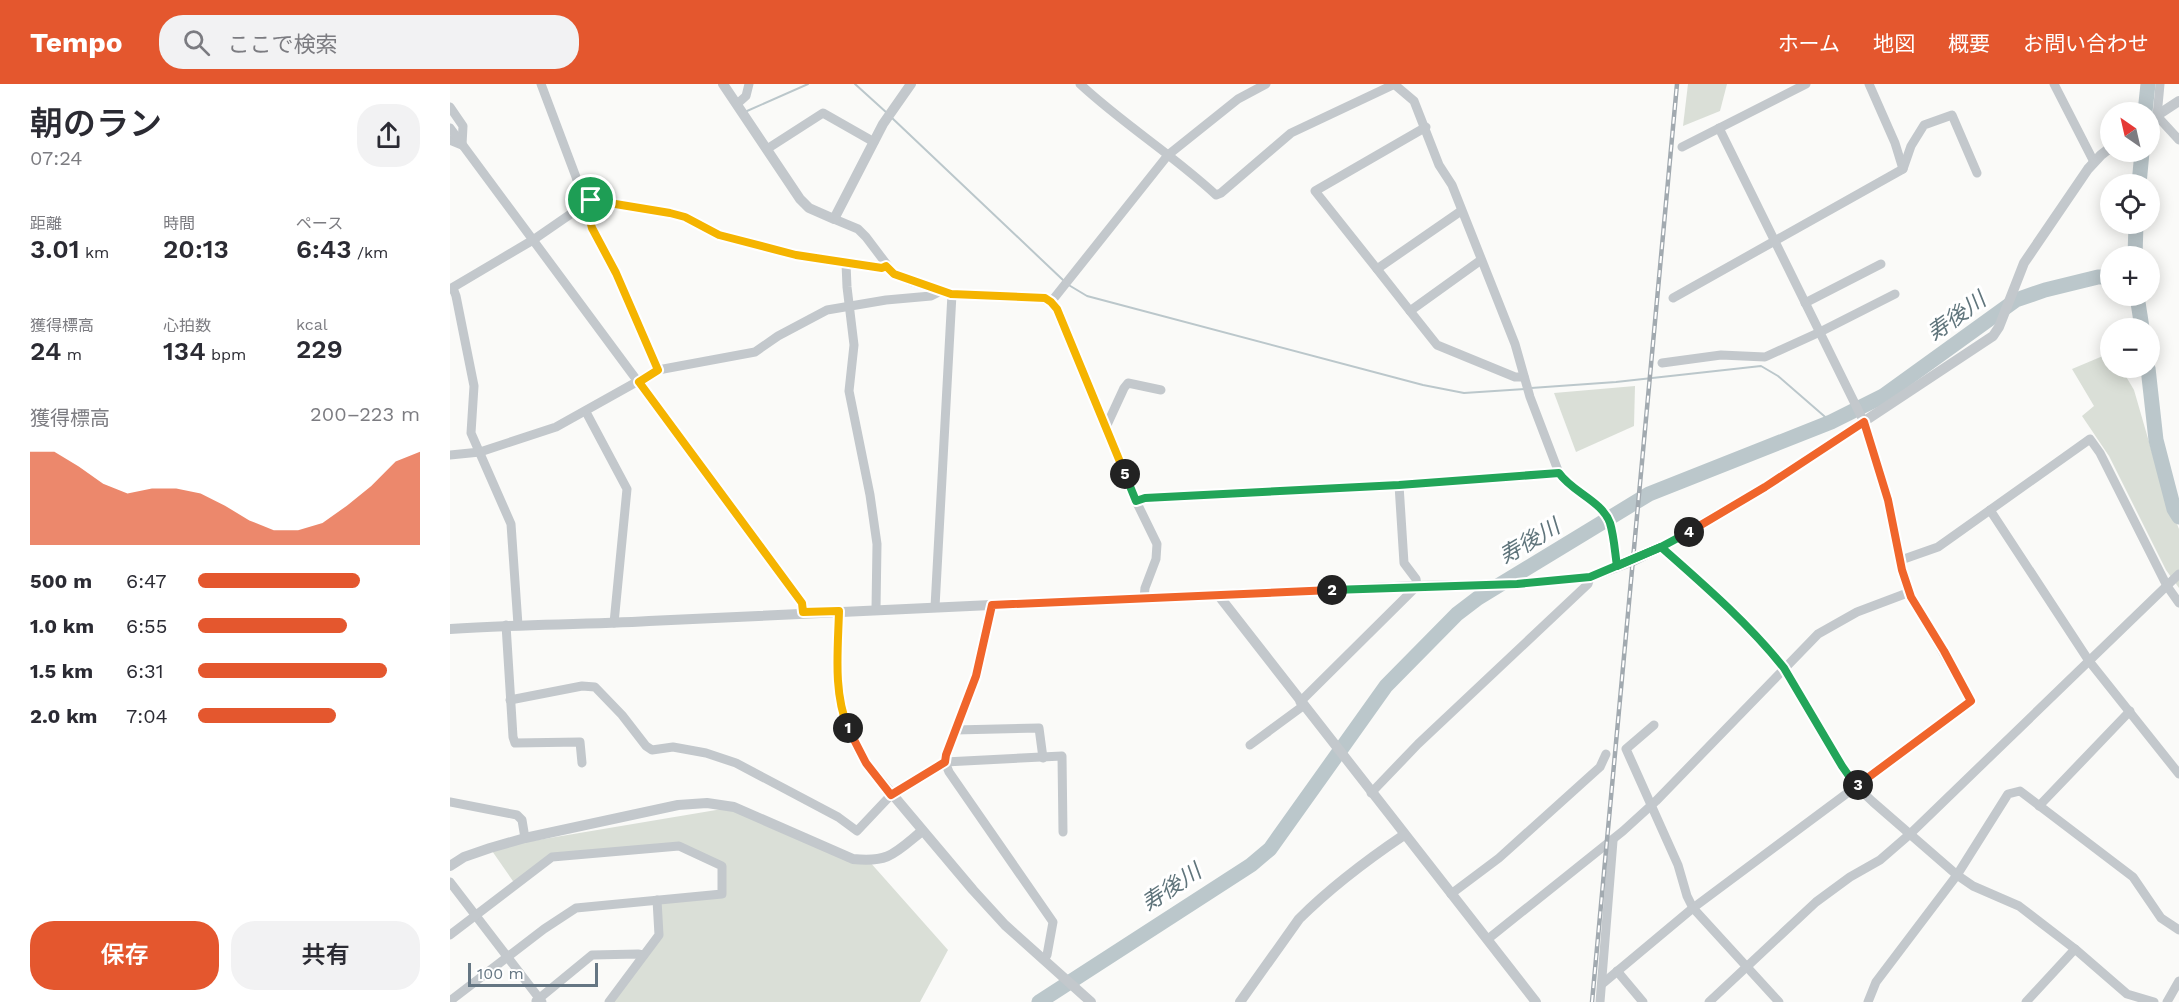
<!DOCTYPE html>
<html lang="ja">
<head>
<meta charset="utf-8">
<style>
	body { margin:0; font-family:"Work Sans","Noto Sans JP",sans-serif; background:#f2f2f3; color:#2b2b33; height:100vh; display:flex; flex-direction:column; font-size:22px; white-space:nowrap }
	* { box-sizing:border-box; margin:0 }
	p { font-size:20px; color:#7c7c81 }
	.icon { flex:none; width:33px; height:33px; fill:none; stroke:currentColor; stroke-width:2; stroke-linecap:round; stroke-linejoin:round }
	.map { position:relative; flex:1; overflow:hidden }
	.sheet { display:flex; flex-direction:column; background:#fff; width:450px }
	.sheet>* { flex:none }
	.needle { width:39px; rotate:326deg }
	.buttons { position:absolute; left:1650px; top:18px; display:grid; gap:12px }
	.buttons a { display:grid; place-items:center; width:60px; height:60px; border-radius:50%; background:#fff; box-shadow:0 3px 15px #0003; font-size:30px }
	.scale { position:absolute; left:18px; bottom:15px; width:130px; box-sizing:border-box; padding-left:6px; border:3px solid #657683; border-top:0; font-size:16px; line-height:21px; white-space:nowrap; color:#657683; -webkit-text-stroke:4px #fff; paint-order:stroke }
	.pin { position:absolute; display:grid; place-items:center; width:51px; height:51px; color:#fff; margin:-26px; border:3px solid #fff; border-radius:50%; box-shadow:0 2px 6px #0007 }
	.km { position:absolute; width:30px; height:30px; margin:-15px; border-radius:50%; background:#222; color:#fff; font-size:16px; line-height:30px; text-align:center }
	.round { display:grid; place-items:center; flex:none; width:63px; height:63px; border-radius:24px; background:#f2f2f3 }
	.overview { display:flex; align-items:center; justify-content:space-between; height:102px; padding:0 30px }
	h1 { font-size:33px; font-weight:600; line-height:45px }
	.figures { display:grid; grid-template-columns:repeat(3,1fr); gap:9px; height:102px; padding:6px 30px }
	.figures div { display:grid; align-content:center }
	.figures b { font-size:26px; font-weight:600 }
	.figures small { font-size:16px; font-weight:400 }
	.figures p { font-size:16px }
	.chart { height:168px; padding:12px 30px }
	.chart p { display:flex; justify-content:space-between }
	.chart svg { width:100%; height:108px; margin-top:6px; fill:#e4572e; opacity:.7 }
	.primary-button { display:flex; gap:12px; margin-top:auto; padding:12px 30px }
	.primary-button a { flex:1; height:69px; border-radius:24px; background:#e4572e; color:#fff; font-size:24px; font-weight:600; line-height:69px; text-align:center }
	.primary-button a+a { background:#f2f2f3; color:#2b2b33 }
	ul { padding:0 30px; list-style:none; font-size:20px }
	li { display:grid; grid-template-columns:96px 72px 1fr; align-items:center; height:45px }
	li i { height:15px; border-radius:8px; background:#e4572e }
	header { display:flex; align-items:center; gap:36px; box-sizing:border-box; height:84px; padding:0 30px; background:#e4572e; color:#fff }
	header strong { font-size:28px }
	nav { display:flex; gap:33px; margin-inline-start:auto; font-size:21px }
	.search { width:420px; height:54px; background:#f2f2f3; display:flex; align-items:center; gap:15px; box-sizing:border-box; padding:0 21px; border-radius:24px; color:#7c7c81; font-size:22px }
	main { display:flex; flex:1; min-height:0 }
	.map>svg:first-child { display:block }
	.green { fill:#dadfd7 }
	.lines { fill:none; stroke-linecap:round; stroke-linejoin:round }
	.stream { stroke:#bbc7cb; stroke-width:2 }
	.river { stroke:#bbc7cb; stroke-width:15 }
	.minor { stroke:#c3c8cc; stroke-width:9 }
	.tertiary { stroke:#c3c8cc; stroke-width:10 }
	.rail-casing { stroke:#a2aab0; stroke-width:4.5 }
	.rail { stroke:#fff; stroke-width:2; stroke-dasharray:7; stroke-linecap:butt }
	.split-1-casing { stroke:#fff; stroke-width:12 }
	.split-2-casing { stroke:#fff; stroke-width:12 }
	.split-3-casing { stroke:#fff; stroke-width:12 }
	.split-4-casing { stroke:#fff; stroke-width:12 }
	.split-5-casing { stroke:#fff; stroke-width:12 }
	.split-6-casing { stroke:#fff; stroke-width:12 }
	.split-1 { stroke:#f5b400; stroke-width:8 }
	.split-2 { stroke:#f0652b; stroke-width:8 }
	.split-3 { stroke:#22a559; stroke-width:8 }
	.split-4 { stroke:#f0652b; stroke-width:8 }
	.split-5 { stroke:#22a559; stroke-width:8 }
	.split-6 { stroke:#f5b400; stroke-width:8 }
	.labels { text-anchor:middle; stroke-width:6; stroke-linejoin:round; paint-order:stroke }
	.water-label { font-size:22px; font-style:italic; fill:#60757c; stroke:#fff }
</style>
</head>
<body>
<header>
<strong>Tempo</strong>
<div class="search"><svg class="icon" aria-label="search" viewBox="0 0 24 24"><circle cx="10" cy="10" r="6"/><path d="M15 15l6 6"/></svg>ここで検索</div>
<nav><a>ホーム</a><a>地図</a><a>概要</a><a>お問い合わせ</a></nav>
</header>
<main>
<section class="sheet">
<div class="overview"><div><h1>朝のラン</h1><p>07:24</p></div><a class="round"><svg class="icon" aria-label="share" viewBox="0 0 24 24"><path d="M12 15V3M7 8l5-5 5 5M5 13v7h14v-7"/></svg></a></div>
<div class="figures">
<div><p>距離</p><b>3.01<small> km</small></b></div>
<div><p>時間</p><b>20:13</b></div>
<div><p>ペース</p><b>6:43<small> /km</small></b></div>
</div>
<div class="figures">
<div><p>獲得標高</p><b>24<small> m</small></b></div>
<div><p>心拍数</p><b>134<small> bpm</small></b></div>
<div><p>kcal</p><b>229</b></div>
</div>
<div class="chart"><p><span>獲得標高</span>200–223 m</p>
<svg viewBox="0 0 160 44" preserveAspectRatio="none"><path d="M0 44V6L10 6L20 12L30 19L40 23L50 21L60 21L70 23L80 28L90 34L100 38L110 38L120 35L130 28L140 20L150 10L160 6V44z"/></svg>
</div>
<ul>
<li><b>500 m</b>6:47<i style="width:73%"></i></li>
<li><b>1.0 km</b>6:55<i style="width:67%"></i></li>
<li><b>1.5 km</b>6:31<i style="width:85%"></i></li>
<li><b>2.0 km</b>7:04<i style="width:62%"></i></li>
</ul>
<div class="primary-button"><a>保存</a><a>共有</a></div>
</section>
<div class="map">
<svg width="1729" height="918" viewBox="0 0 1729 918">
	<rect width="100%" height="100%" fill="#fafaf8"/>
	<!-- green -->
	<g class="green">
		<polygon points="1238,0 1277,0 1270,27 1233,42"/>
		<polygon points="1660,269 1660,284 1671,284 1684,306 1712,403 1729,445 1729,504 1716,486 1659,372 1632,332 1644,322 1622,285"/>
		<polygon points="1185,302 1184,342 1126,368 1104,309"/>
		<polygon points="284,723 419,777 498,866 470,918 159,918 209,851 207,816 271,810 272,782 229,762 103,773 65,800 40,764"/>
	</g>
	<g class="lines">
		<!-- stream -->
		<g class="stream">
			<polyline points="405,0 437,29"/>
			<polyline points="297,27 358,0"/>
			<polyline points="441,33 613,196"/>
			<polyline points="617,200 637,212 973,301 1014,309 1075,305"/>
			<polyline points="1081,304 1166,298 1311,282 1328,292 1381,338"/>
		</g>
		<!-- river -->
		<g class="river">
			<polyline points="1695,28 1698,0"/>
			<polyline points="1689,100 1692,68"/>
			<polyline points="1685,172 1686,140"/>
			<polyline points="1687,212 1692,244"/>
			<polyline points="1698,284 1706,356 1724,425 1729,433"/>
			<polyline points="589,918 801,781 820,765 936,602 1007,530 1028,514 1199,410 1381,338 1433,312 1566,216 1595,206 1648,193 1660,193"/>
		</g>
		<!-- minor -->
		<g class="minor">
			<polyline points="91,0 126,93 142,144 166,189 208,286"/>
			<path d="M630 0C673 40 723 71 766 111L771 109 841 49 945 0"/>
			<path d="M944 0 964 17 989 81 1002 101 1065 260 1080 313 1109 389C1122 408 1152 417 1160 439 1165 452 1165 469 1167 482"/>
			<polyline points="1419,0 1445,59 1453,85"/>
			<polyline points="1604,0 1644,78"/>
			<polyline points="1710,0 1707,32 1729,56"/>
			<polyline points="287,20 296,12 299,0"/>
			<polyline points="0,23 13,42 12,61 0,56"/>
			<polyline points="976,43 865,107 927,185 1011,127"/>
			<polyline points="0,44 352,519 353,528"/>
			<polyline points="1232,63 1356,0"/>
			<polyline points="317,65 373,29 424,58"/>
			<polyline points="384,135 408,145 416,153 444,190 462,198 502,210 587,213 601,218"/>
			<polyline points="1031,176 960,227 987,261 1065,293 1074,293"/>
			<polyline points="396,179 397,203 404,261 399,307 420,411 427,460 426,525"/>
			<polyline points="927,185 960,227"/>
			<polyline points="3,204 6,212 24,302 21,349 61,440 68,541"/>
			<polyline points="0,205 83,156 141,116 220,129 235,133 269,151 347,171 432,184 436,181"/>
			<polyline points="1223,214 1453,85 1461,62 1474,41 1502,31 1527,89"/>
			<polyline points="1355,219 1431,180"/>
			<polyline points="1212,279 1271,271 1315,273 1370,248 1445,210"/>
			<polyline points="136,328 177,405 164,539"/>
			<polyline points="656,343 674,304 678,299 711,306"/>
			<polyline points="0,371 30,368 106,343 208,286 305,268 328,252 377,226 436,216 481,212 491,207"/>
			<polyline points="686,417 695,414 949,401 1109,389"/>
			<polyline points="1540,426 1639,577 1729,690"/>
			<path d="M1211 463C1254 501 1298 539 1334 584L1392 682 1406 702 1423 718 1507 791 1523 802 1569 822 1625 865 1677 910 1704 918"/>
			<polyline points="1451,476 1488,463 1640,355 1650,369 1717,502 1729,519"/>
			<polyline points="694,514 695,504 706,475 707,460 686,417 607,225 601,218 718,71 788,15 816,0"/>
			<polyline points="542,521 526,592 496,671 495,678 499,688 603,838 597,871 594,876"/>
			<polyline points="485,523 502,210"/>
			<polyline points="56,541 63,653 65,659 130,658 132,679"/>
			<polyline points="60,616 132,602 145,603 172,631 196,662 202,666 223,663 256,669 286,679 388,733 407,747 441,711 495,678 612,672 613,748"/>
			<polyline points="850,618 967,502 966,495 954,479 949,401"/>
			<polyline points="1204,641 1176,665 1228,781 1237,812 1243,824 1329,918"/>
			<polyline points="505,646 589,644 593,674"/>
			<polyline points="800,661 853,622"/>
			<polyline points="921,709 968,660 1138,500 1140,493"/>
			<polyline points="0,718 67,731 72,736 75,754"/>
			<polyline points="1589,722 1680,627"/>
			<polyline points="0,798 92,918"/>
			<polyline points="1001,810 1049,774 1150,683 1156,670"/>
			<polyline points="0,851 102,773 229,762 272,782 272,810 126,824 94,845 0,917"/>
			<polyline points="1038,855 1173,747 1206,717 1368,550 1407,528 1460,508"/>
			<polyline points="1167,887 1193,918"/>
			<polyline points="1152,900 1243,824 1521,617 1461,513 1452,486 1438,416 1414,338 1269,44"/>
			<polyline points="86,917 142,871 188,870 193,871"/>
			<polyline points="159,918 209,851 207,816"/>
			<polyline points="1150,918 1163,757"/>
			<polyline points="1259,918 1366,818 1400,793 1430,776 1460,750 1729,490"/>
			<polyline points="1418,918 1426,898 1507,791 1558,710 1570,707 1683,793 1711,834 1729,846"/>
			<polyline points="1576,918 1625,865"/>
			<polyline points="1717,918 1729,897"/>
		</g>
		<!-- tertiary -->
		<g class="tertiary">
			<polyline points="273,0 350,115 359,124 384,135 433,40 461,0"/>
			<polyline points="1700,36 1729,17"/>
			<polyline points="769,512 1086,918"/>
			<path d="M389 527C387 589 382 623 416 679L523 806 555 841 641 918"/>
			<path d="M0 545C66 540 133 541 199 537 455 523 711 514 967 502L1067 500 1140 493 1183 477 1211 463 1315 403 1543 252 1549 243 1574 179 1638 85 1651 71 1660 64"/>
			<path d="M0 782 14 773 40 764 75 754 228 721 257 719 284 723 403 775C439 779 445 769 472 747"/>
			<path d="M790 918 849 835C881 803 917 776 954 751"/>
		</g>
		<!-- rail casing -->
		<g class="rail-casing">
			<polyline id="rail" points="1142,918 1227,0"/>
		</g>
		<!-- rail -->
		<use href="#rail" class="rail"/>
	</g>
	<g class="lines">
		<!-- split-1 casing -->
		<g class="split-1-casing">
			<path id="split-1" d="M141 116 136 121 142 144 166 189 208 286 189 298 352 519 353 528 389 527C388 566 383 607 398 644"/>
		</g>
		<!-- split-2 casing -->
		<g class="split-2-casing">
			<polyline id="split-2" points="398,644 416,679 441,711 495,678 496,671 526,592 542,521 882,506"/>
		</g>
		<!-- split-3 casing -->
		<g class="split-3-casing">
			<path id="split-3" d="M882 506 1067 500 1140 493 1211 463C1254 501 1298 539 1334 584L1392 682 1406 702 1408 701"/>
		</g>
		<!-- split-4 casing -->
		<g class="split-4-casing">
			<polyline id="split-4" points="1239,448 1315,403 1414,338 1438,416 1452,486 1461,513 1494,567 1521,617 1408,701"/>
		</g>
		<!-- split-5 casing -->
		<g class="split-5-casing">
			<path id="split-5" d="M675 390 686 417 695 414 949 401 1109 389C1122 408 1152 417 1160 439 1164 452 1165 469 1167 482L1211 463 1239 448"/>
		</g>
		<!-- split-6 casing -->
		<g class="split-6-casing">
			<polyline id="split-6" points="141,116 220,129 235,133 269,151 346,171 432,184 436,182 444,190 501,210 595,214 601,218 607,225 675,390"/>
		</g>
		<!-- split-1 -->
		<use href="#split-1" class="split-1"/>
		<!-- split-2 -->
		<use href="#split-2" class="split-2"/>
		<!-- split-3 -->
		<use href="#split-3" class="split-3"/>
		<!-- split-4 -->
		<use href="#split-4" class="split-4"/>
		<!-- split-5 -->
		<use href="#split-5" class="split-5"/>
		<!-- split-6 -->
		<use href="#split-6" class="split-6"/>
	</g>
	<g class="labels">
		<!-- water labels -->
		<g class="water-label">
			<text transform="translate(1506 232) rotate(-36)" y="8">寿後川</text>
			<text transform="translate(1079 457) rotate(-31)" y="8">寿後川</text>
			<text transform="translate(721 803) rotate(-34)" y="8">寿後川</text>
		</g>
	</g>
</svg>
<div class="buttons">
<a><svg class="needle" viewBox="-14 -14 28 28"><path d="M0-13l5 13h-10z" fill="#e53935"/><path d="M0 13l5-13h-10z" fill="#7c7c81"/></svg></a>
<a><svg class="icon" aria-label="locate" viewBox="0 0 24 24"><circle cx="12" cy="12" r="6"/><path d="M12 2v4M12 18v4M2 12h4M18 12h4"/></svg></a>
<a>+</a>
<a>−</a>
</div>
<div class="scale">100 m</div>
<div class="pin" style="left:141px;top:116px;background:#1e9e55"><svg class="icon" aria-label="arrive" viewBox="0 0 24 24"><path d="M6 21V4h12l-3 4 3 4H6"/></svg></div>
<b class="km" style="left:398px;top:644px">1</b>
<b class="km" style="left:882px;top:506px">2</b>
<b class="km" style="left:1408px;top:701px">3</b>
<b class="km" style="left:1239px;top:448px">4</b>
<b class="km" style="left:675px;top:390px">5</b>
</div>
</main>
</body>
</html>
